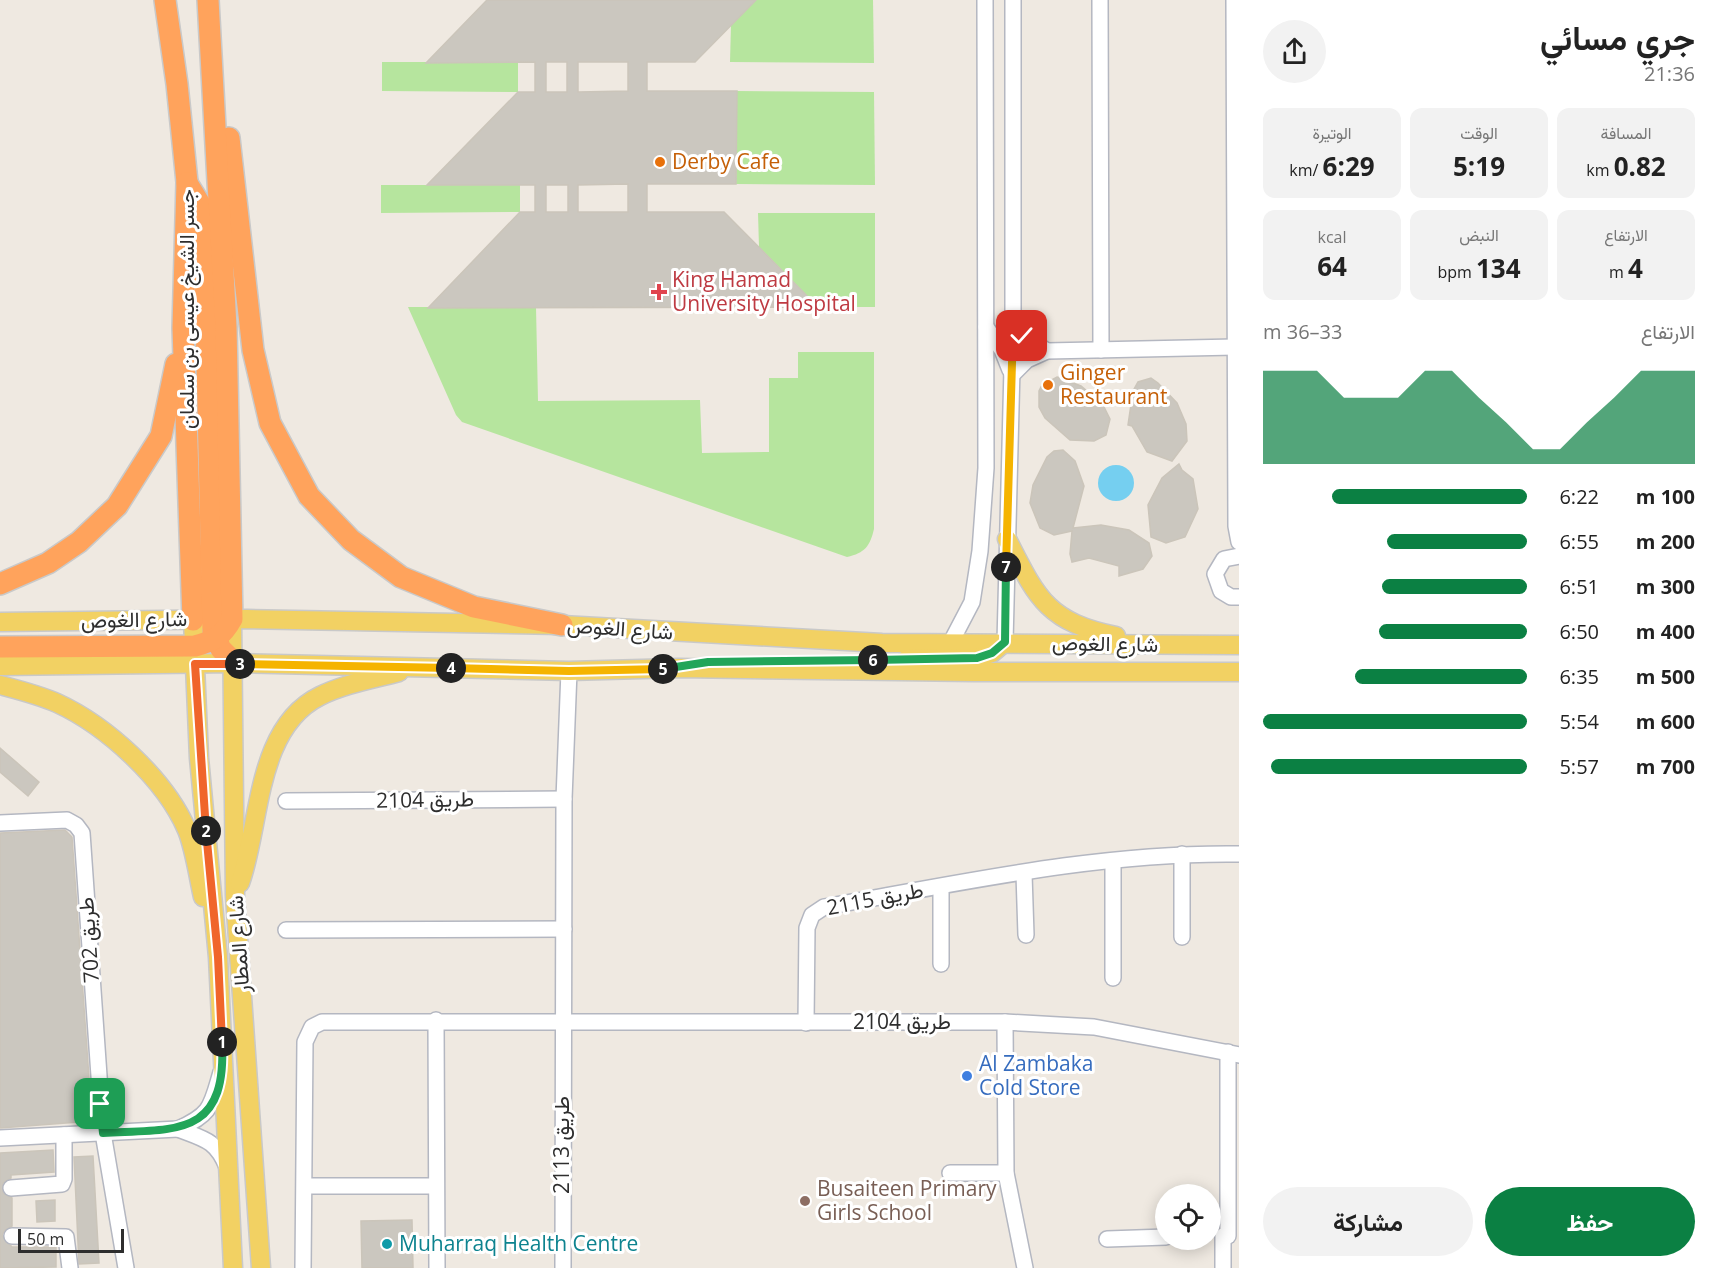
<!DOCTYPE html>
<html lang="ar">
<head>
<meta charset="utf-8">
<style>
	body { margin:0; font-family:"Open Sans",Vazirmatn,sans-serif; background:#f2f2f2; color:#222; direction:rtl; height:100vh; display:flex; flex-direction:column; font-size:22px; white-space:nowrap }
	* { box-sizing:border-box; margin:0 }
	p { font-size:20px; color:#767676 }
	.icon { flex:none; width:33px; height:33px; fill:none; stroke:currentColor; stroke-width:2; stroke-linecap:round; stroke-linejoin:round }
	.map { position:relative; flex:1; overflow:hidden; direction:ltr }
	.side { display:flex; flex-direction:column; background:#fff; width:480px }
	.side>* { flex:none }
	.tools { position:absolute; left:1155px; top:1184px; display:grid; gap:12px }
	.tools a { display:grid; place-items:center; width:66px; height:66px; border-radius:50%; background:#fff; box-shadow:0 3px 15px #0003; font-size:30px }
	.scale { position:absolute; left:18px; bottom:15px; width:106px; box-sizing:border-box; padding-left:6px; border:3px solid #2e2e2e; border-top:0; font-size:16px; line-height:21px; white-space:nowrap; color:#2e2e2e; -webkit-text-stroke:4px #fff; paint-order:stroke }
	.pin { position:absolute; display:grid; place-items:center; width:51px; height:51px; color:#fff; margin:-26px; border-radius:12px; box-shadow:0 3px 9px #0006 }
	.km { position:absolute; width:30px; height:30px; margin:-15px; border-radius:50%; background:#222; color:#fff; font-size:16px; line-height:30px; text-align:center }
	.round { display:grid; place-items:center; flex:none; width:63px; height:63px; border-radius:32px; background:#f2f2f2 }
	.overview { display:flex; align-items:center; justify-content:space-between; height:102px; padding:0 24px }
	h1 { font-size:33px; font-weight:700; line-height:45px }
	.metrics { display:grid; grid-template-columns:repeat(3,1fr); gap:9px; height:102px; padding:6px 24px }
	.metrics div { display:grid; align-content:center; border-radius:12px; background:#f2f2f2; text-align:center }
	.metrics b { font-size:26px; font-weight:700 }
	.metrics small { font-size:16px; font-weight:400 }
	.metrics p { font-size:16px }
	.chart { height:168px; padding:12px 24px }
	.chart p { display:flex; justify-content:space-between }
	.chart svg { width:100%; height:108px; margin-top:6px; fill:#0b8043; opacity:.7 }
	.action { display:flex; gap:12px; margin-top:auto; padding:12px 24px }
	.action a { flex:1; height:69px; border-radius:36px; background:#0b8043; color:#fff; font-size:24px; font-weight:700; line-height:69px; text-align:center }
	.action a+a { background:#f2f2f2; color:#222 }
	ul { padding:0 24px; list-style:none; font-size:20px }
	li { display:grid; grid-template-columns:96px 72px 1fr; align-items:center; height:45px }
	li i { height:15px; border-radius:8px; background:#0b8043 }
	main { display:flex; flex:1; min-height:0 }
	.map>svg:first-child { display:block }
	.green { fill:#b6e59e }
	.water { fill:#75cff0 }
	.building { fill:#cbc7bf; stroke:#cbc5ba; stroke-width:1.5; fill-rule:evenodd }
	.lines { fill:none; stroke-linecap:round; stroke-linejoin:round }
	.minor-casing { stroke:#b4b7c1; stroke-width:18 }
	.major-casing { stroke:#c9c9c9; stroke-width:21 }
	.highway-casing { stroke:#c9c9c9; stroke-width:24 }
	.minor { stroke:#fff; stroke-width:15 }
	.major { stroke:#f2d163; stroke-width:18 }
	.highway { stroke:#ffa35c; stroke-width:21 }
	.split-1-casing { stroke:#fff; stroke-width:12 }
	.split-2-casing { stroke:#fff; stroke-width:12 }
	.split-3-casing { stroke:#fff; stroke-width:12 }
	.split-4-casing { stroke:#fff; stroke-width:12 }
	.split-5-casing { stroke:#fff; stroke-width:12 }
	.split-6-casing { stroke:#fff; stroke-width:12 }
	.split-7-casing { stroke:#fff; stroke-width:12 }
	.split-8-casing { stroke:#fff; stroke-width:12 }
	.split-1 { stroke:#22a559; stroke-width:8 }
	.split-2 { stroke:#f0652b; stroke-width:8 }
	.split-3 { stroke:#f0652b; stroke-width:8 }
	.split-4 { stroke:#f5b400; stroke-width:8 }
	.split-5 { stroke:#f5b400; stroke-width:8 }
	.split-6 { stroke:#22a559; stroke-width:8 }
	.split-7 { stroke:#22a559; stroke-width:8 }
	.split-8 { stroke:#f5b400; stroke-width:8 }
	.food-dot { fill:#e8710a; stroke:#fff; stroke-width:2 }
	.health-dot { fill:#e0444e; stroke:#fff; stroke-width:2 }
	.shop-dot { fill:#3f7fe0; stroke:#fff; stroke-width:2 }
	.education-dot { fill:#8d6e63; stroke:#fff; stroke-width:2 }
	.culture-dot { fill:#0f9aa8; stroke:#fff; stroke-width:2 }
	.labels { text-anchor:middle; stroke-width:6; stroke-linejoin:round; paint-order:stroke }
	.food-label { font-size:21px; fill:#c56008; stroke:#fff; text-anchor:start }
	.health-label { font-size:21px; fill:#be3a42; stroke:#fff; text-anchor:start }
	.street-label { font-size:21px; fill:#2e2e2e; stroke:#fff }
	.shop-label { font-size:21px; fill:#366cbe; stroke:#fff; text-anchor:start }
	.education-label { font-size:21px; fill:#785e54; stroke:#fff; text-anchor:start }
	.culture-label { font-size:21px; fill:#0d838f; stroke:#fff; text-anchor:start }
</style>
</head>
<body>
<main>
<section class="side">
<div class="overview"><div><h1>جري مسائي</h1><p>21:36</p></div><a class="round"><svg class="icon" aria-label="share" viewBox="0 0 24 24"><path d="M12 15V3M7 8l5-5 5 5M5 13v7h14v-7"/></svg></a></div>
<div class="metrics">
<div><p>المسافة</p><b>0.82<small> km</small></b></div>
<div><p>الوقت</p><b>5:19</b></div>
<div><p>الوتيرة</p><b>6:29<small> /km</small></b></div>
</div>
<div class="metrics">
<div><p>الارتفاع</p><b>4<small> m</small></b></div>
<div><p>النبض</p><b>134<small> bpm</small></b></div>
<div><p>kcal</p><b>64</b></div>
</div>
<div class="chart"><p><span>الارتفاع</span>33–36 m</p>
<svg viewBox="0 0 160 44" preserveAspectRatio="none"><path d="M0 44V6L10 6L20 6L30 17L40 17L50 17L60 6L70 6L80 17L90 27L100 38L110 38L120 27L130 17L140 6L150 6L160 6V44z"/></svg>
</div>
<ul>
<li><b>100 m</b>6:22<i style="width:74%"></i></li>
<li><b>200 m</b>6:55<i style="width:53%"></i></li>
<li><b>300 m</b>6:51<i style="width:55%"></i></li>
<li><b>400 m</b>6:50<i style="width:56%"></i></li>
<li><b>500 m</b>6:35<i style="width:65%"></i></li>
<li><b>600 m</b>5:54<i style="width:100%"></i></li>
<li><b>700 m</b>5:57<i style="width:97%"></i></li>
</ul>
<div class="action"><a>حفظ</a><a>مشاركة</a></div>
</section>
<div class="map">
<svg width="1239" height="1268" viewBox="0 0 1239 1268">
	<rect width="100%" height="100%" fill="#efe9e1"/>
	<!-- green -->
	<g class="green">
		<polygon points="756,0 873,0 874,63 730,62 731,25"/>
		<polygon points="382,62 518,62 518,92 382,91"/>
		<polygon points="737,91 874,92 875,185 736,184"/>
		<polygon points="381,185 520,185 520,212 381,213"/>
		<polygon points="758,213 875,213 875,307 818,307 759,247"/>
		<path d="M408 307H536L538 401 700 400 702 453 769 452V378H798V352H874V529C870 546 865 553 847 557L462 422 456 415Z"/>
	</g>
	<!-- water -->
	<circle class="water" cx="1116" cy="483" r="18"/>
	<!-- building -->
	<g class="building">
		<path d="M487 0H756L695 62H647V91H737L736 184H647V212H724L818 307 428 308 520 212H535V185H427L518 92H535V62L426 63ZM546 62H567V92H546ZM578 62H628V91L578 92ZM628 184V212H578V185ZM546 185H568V212H546Z"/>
		<polygon points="1057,377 1081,386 1103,405 1110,419 1106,435 1094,441 1070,440 1045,418 1039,407 1039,391 1042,385"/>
		<polygon points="1151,378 1158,383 1177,403 1186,424 1187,441 1172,461 1147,452 1132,426 1128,425 1133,391 1138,382"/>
		<polygon points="1063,450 1075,461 1084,486 1073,528 1101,525 1129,530 1149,543 1152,556 1143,569 1119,576 1119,566 1089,558 1072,562 1070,554 1072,531 1054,535 1040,528 1030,503 1033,485 1047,457 1054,451"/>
		<polygon points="1179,464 1182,470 1193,479 1198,509 1185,537 1166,543 1151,537 1148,505 1162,478"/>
		<polygon points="0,748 39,782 28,796 0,772"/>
		<polygon points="65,830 72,837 92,1121 0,1128 0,833"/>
		<polygon points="53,1150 54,1172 11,1175 11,1178 3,1183 3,1193 12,1198 12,1226 4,1231 2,1236 12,1247 56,1247 56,1267 0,1268 0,1153"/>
		<polygon points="93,1156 99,1263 79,1264 74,1157"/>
		<polygon points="55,1200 55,1221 37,1222 36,1201"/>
		<polygon points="412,1220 413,1268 362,1268 361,1221"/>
	</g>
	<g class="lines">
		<!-- minor casing -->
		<g class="minor-casing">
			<g id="minor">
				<polyline points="1100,0 1101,350"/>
				<polyline points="1234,0 1236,526 1239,542"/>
				<polyline points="986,327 1002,350 1010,370"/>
				<polyline points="1013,329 1047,351"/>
				<polyline points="1012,375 1027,360 1047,351 1235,347"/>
				<polyline points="1239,556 1224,559 1215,574 1221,591 1231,597 1239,597"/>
				<polyline points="1005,642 1013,329 1013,0"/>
				<polyline points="950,644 972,602 980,551 986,468 985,0"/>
				<polyline points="286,801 564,799"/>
				<polyline points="0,823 67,820 76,825 82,833 103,1133 126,1268"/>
				<polyline points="1182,854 1182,937"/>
				<polyline points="1024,874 1026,935"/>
				<polyline points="941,887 941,964"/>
				<polyline points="286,930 564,929"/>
				<polyline points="1113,978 1113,861"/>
				<polyline points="436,1020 437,1268"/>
				<polyline points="1005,1022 1006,1173 1025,1268"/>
				<path d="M806 1023 807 928 812 915 824 907C960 883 1100 852 1239 854"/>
				<path d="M178 1129C204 1139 216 1140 227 1167"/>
				<path d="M0 1138 178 1129C212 1114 211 1106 221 1072"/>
				<polyline points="950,1173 1006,1173"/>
				<polyline points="305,1186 436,1186"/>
				<polyline points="11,1188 62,1184 64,1179 64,1135"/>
				<polyline points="12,1236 66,1237 70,1268"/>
				<polyline points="1223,1236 1223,1268"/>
				<polyline points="1228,1236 1228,1052"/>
				<polyline points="1107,1239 1166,1237"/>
				<polyline points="303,1268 305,1042 312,1027 322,1022 1005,1022 1094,1027 1239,1055"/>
				<polyline points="563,1268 564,799 569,671"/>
			</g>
		</g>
		<!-- major casing -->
		<g class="major-casing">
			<g id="major">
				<path d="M1007 539C1037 598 1047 622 1116 636"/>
				<polyline points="232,619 235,896 261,1268"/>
				<polyline points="193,620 199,758 218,957 233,1268"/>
				<polyline points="0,622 247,619 562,625 882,643 1239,645"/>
				<polyline points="907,659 977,658 992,653 1005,642"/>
				<polyline points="0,666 235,663 569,671 678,668 974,672 1239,672"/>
				<path d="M0 685C19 690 39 695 57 703 107 726 165 779 187 830 195 850 198 875 203 897"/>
				<path d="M240 883C261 825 255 728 320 696 344 684 373 679 399 672"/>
			</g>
		</g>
		<!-- highway casing -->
		<g class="highway-casing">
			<g id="highway">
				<polyline points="165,0 177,84 187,182 183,328 193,620"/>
				<polyline points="229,138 253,350 270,423 309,496 351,540 401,577 474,607 562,625"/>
				<polyline points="187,183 200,204 204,224 213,632 221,649 235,663"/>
				<polyline points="0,584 48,563 79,542 117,506 161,436 176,364"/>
				<path d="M0 647 195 646C214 641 222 637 232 619L226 327 208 0"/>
			</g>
		</g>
		<!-- minor -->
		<use href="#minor" class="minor"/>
		<!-- major -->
		<use href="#major" class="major"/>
		<!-- highway -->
		<use href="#highway" class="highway"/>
	</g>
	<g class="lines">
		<!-- split-1 casing -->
		<g class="split-1-casing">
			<path id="split-1" d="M100 1104 103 1133C176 1129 227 1138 222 1042"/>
		</g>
		<!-- split-2 casing -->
		<g class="split-2-casing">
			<polyline id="split-2" points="206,831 218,957 222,1042"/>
		</g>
		<!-- split-3 casing -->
		<g class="split-3-casing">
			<polyline id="split-3" points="206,831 195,664 240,664"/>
		</g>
		<!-- split-4 casing -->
		<g class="split-4-casing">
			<polyline id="split-4" points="240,664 451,668"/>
		</g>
		<!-- split-5 casing -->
		<g class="split-5-casing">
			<polyline id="split-5" points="451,668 569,671 663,669"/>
		</g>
		<!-- split-6 casing -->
		<g class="split-6-casing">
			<polyline id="split-6" points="663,669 708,662 873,660"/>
		</g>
		<!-- split-7 casing -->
		<g class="split-7-casing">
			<polyline id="split-7" points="873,660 977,658 992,653 1005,642 1006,567"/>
		</g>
		<!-- split-8 casing -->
		<g class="split-8-casing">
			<polyline id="split-8" points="1006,567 1013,329 1022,336"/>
		</g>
		<!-- split-1 -->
		<use href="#split-1" class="split-1"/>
		<!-- split-2 -->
		<use href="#split-2" class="split-2"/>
		<!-- split-3 -->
		<use href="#split-3" class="split-3"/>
		<!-- split-4 -->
		<use href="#split-4" class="split-4"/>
		<!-- split-5 -->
		<use href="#split-5" class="split-5"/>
		<!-- split-6 -->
		<use href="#split-6" class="split-6"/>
		<!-- split-7 -->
		<use href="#split-7" class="split-7"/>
		<!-- split-8 -->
		<use href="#split-8" class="split-8"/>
	</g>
	<!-- markers -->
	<g class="food-dot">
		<circle cx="660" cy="162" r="6"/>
		<circle cx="1048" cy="385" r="6"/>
	</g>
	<path class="health-dot" d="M656 283h6v6h6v6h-6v6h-6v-6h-6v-6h6z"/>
	<circle class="shop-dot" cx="967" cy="1076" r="6"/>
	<circle class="education-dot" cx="805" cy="1201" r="6"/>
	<circle class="culture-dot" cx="387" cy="1244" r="6"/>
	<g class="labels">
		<!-- food labels -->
		<g class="food-label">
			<text x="672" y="169">Derby Cafe</text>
			<text x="1060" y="380">Ginger<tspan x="1060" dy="24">Restaurant</tspan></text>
		</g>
		<!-- health labels -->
		<g class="health-label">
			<text x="672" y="287">King Hamad<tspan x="672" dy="24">University Hospital</tspan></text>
		</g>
		<!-- street labels -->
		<g class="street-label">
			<text transform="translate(187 309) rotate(-90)" y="7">جسر الشيخ عيسى بن سلمان</text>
			<text transform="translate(134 620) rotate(-1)" y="7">شارع الغوص</text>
			<text transform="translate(620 629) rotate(4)" y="7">شارع الغوص</text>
			<text transform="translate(1105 644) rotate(1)" y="7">شارع الغوص</text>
			<text transform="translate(425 800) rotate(-1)" y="7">طريق 2104</text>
			<text transform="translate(875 899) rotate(-11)" y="7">طريق 2115</text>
			<text transform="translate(89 940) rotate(-94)" y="7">طريق 702</text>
			<text transform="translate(239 944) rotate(-94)" y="7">شارع المطار</text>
			<text x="902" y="1029">طريق 2104</text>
			<text transform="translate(562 1145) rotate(-90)" y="7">طريق 2113</text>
		</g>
		<!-- shop labels -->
		<g class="shop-label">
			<text x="979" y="1071">Al Zambaka<tspan x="979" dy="24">Cold Store</tspan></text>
		</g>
		<!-- education labels -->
		<g class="education-label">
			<text x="817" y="1196">Busaiteen Primary<tspan x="817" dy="24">Girls School</tspan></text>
		</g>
		<!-- culture labels -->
		<g class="culture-label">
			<text x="399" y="1251">Muharraq Health Centre</text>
		</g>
	</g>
</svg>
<div class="tools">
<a><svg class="icon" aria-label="locate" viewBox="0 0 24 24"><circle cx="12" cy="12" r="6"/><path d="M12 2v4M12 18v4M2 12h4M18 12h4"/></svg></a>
</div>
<div class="scale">50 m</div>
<div class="pin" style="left:100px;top:1104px;background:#1e9e55"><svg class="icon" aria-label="arrive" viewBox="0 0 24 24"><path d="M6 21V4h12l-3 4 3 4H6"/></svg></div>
<div class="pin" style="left:1022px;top:336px;background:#d93025"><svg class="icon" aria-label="check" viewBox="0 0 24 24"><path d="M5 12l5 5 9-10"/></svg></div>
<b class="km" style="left:222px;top:1042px">1</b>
<b class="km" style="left:206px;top:831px">2</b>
<b class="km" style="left:240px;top:664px">3</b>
<b class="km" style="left:451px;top:668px">4</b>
<b class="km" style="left:663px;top:669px">5</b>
<b class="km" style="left:873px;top:660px">6</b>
<b class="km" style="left:1006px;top:567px">7</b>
</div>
</main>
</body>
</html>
